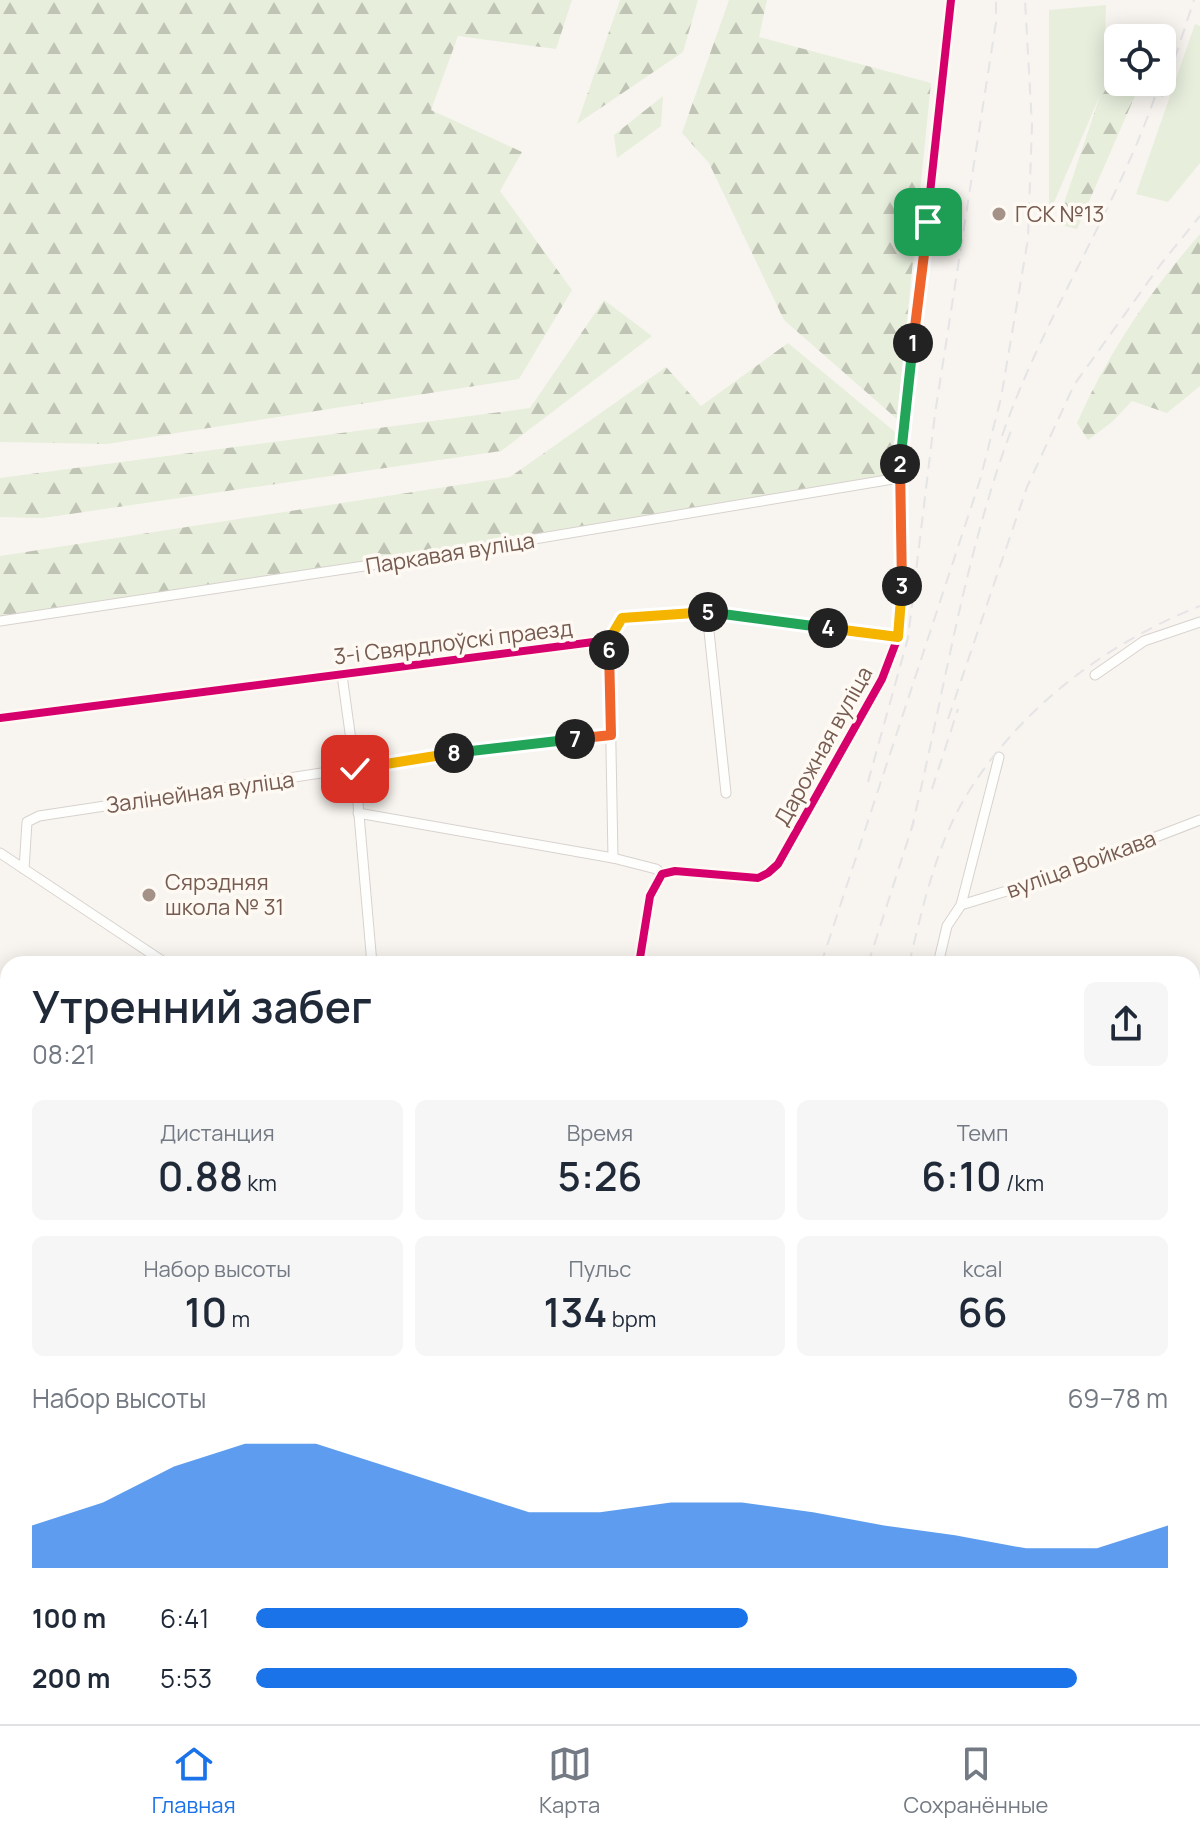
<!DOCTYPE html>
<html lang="ru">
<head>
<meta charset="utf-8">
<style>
	body { margin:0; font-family:Manrope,sans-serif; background:#f6f6f7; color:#1f2937; height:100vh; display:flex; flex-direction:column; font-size:30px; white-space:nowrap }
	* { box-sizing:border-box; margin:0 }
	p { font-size:26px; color:#747a83 }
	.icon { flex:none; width:44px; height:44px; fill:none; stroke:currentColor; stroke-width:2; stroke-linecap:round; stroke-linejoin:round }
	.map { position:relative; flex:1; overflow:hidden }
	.details { position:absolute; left:0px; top:956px; width:1200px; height:768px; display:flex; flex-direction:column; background:#fff; border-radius:24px 24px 0 0; box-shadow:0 4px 20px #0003 }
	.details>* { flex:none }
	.buttons { position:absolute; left:1104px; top:24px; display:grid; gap:16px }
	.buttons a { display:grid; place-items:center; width:72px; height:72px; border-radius:12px; background:#fff; box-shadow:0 4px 20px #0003; font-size:40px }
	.pin { position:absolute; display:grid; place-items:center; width:68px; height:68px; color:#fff; margin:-34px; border-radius:16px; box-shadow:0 4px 12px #0006 }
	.km { position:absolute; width:40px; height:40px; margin:-20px; border-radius:50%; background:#222; color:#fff; font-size:22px; line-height:40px; text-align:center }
	.round { display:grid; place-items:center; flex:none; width:84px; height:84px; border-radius:12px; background:#f6f6f7 }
	.overview { display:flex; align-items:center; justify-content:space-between; height:136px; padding:0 32px }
	h1 { font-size:44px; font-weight:600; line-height:60px }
	.metrics { display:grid; grid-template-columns:repeat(3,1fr); gap:12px; height:136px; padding:8px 32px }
	.metrics div { display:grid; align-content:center; border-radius:12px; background:#f6f6f7; text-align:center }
	.metrics b { font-size:40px; font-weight:600 }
	.metrics small { font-size:22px; font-weight:400 }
	.metrics p { font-size:22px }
	.chart { height:224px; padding:16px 32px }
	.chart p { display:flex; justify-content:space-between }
	.chart svg { width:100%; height:144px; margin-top:8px; fill:#1a73e8; opacity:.7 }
	ul { padding:0 32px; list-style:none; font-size:26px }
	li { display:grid; grid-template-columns:128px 96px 1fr; align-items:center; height:60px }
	li i { height:20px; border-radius:10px; background:#1a73e8 }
	.tabs { display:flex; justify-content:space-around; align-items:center; height:112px; border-top:2px solid #e0e1e3; background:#fff; font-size:22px; color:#747a83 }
	.tabs a { display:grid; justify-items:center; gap:4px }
	.tabs .current { color:#1a73e8 }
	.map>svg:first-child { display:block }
	.forest { fill:url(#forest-firs) }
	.garden { fill:#e7eedc }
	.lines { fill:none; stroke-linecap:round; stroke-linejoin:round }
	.minor-casing { stroke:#d8d2ce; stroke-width:11 }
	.major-casing { stroke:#d9d1cc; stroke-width:13 }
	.minor { stroke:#fefefd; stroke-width:9 }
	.major { stroke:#f2eee8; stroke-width:11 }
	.rail { stroke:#e5e4e6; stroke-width:2; stroke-dasharray:12 8; stroke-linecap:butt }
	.cycleway-casing { stroke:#fef9f3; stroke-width:13 }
	.cycleway { stroke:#d6006c; stroke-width:8 }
	.split-1-casing { stroke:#fff; stroke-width:16 }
	.split-2-casing { stroke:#fff; stroke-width:16 }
	.split-3-casing { stroke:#fff; stroke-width:16 }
	.split-4-casing { stroke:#fff; stroke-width:16 }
	.split-5-casing { stroke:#fff; stroke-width:16 }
	.split-6-casing { stroke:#fff; stroke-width:16 }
	.split-7-casing { stroke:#fff; stroke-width:16 }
	.split-8-casing { stroke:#fff; stroke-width:16 }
	.split-9-casing { stroke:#fff; stroke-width:16 }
	.split-1 { stroke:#f0652b; stroke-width:10 }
	.split-2 { stroke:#22a559; stroke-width:10 }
	.split-3 { stroke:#f0652b; stroke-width:10 }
	.split-4 { stroke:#f5b400; stroke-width:10 }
	.split-5 { stroke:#22a559; stroke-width:10 }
	.split-6 { stroke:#f5b400; stroke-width:10 }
	.split-7 { stroke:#f0652b; stroke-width:10 }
	.split-8 { stroke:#22a559; stroke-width:10 }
	.split-9 { stroke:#f5b400; stroke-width:10 }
	.poi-dot { fill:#a49188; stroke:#fef9f3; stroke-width:3 }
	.labels { text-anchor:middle; stroke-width:7; stroke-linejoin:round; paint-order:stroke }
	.poi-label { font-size:22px; fill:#765b50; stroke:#fef9f3; text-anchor:start }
	.street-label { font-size:22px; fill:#765b50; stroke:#fef9f3 }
</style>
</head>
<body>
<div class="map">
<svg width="1200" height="1724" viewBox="0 0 1200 1724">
	<defs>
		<pattern id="forest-firs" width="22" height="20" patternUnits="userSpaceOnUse" patternTransform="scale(2)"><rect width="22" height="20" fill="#e7eedc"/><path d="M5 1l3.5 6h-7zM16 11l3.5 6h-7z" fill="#c0c4b5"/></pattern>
	</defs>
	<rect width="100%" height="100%" fill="#f8f5f0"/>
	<!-- forest -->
	<g class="forest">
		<polygon points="0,0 572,0 556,49 458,36 431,110 522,152 500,191 572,290 519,379 107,444 0,442"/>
		<polygon points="620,0 698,0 683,52 577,124"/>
		<polygon points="729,0 767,0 759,37 931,83 897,419 784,320 709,163 682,133"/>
		<polygon points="1118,42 1118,82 1141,82 1077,229 1057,224"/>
		<polygon points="663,96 661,126 617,158 614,135"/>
		<path d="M1200 234V386L1167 413 1132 401 1112 422 1088 440 1077 423C1108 353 1150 291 1200 234Z"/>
		<polygon points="604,300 652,336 501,451 43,518 0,517 0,478 530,408"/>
		<polygon points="788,343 895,432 894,474 391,558 0,617 0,556 510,477 666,367 701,406"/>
	</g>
	<!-- garden -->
	<g class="garden">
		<polygon points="1106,5 1104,86 1049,214 1049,10"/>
		<polygon points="1195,24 1200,26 1200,163 1168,202 1136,194"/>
	</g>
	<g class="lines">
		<!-- minor casing -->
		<g class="minor-casing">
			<g id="minor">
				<polyline points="707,612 726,793"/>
				<polyline points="0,621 457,552 899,478"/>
				<polyline points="609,640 613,858"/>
				<polyline points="342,675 355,769 372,964"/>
				<polyline points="1095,675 1144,641 1200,622"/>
				<polyline points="0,718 609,640 619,621 626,617 707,612 898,637"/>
				<polyline points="358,813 613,858 656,869 662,874"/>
				<polyline points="0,853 167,964"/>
				<polyline points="24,869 27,822 39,816 446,754 611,735"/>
				<polyline points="961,905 1052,877 1200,820"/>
				<polyline points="639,964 650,896 662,874 675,871 758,878 768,873 778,864 882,679 898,637 903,597 899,478 951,0"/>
				<polyline points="938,964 947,926 961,905 999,757"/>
				<polyline points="0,998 8,1005"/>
				<polyline points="1192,999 1200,995"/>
				<polyline points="1192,1062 1200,1064"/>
				<polyline points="0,1151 8,1155"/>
				<polyline points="0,1220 8,1225"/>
				<polyline points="1192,1229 1200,1221"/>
				<polyline points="1192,1344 1200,1349"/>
				<polyline points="0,1456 8,1461"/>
				<polyline points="1192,1490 1200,1477"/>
				<polyline points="1192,1527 1200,1532"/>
				<polyline points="0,1570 8,1572"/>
				<polyline points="0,1618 8,1620"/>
				<polyline points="244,1716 260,1724"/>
				<polyline points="446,1716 458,1723"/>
				<polyline points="1184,1716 1198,1724"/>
			</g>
		</g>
		<!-- major casing -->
		<g class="major-casing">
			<polyline id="major" points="0,1717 12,1724"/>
		</g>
		<!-- minor -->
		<use href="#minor" class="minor"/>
		<!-- major -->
		<use href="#major" class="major"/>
		<!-- rail -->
		<g class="rail">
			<polyline points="1162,97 1194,0"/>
			<path d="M1002 436C1044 314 1120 205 1160 82"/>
			<polyline points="948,719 1027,487 1074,385 1161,264 1200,216"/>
			<polyline points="868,782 908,638 935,414 996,22 996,0"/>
			<polyline points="932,789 958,709"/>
			<path d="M911 831C944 696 963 559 1012 428"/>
			<polyline points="821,964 980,480 1001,398 1028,239 1032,125 1025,0"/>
			<polyline points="868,964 914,821"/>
			<path d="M909 964C922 910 935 850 963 801 1016 711 1104 644 1200 606"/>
			<polyline points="696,1716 697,1724"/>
			<polyline points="839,1716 853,1724"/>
			<polyline points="874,1716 880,1724"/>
			<polyline points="1075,1716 1088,1724"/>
			<polyline points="583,1724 585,1716"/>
			<polyline points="632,1724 634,1716"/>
			<polyline points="661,1724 663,1716"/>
		</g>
		<!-- cycleway casing -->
		<g class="cycleway-casing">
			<g id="cycleway">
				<polyline points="0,718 609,640 619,621 626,617 707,612 898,637"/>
				<polyline points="639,964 650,896 662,874 675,871 758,878 768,873 778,864 882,679 898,637 903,597 899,478 951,0"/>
			</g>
		</g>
		<!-- cycleway -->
		<use href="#cycleway" class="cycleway"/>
	</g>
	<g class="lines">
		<!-- split-1 casing -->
		<g class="split-1-casing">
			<polyline id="split-1" points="913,343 928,222"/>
		</g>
		<!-- split-2 casing -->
		<g class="split-2-casing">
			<polyline id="split-2" points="900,464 913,343"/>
		</g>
		<!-- split-3 casing -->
		<g class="split-3-casing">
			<polyline id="split-3" points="900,464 902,586"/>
		</g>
		<!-- split-4 casing -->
		<g class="split-4-casing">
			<polyline id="split-4" points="828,628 898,637 902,586"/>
		</g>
		<!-- split-5 casing -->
		<g class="split-5-casing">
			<polyline id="split-5" points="708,612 828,628"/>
		</g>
		<!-- split-6 casing -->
		<g class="split-6-casing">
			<polyline id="split-6" points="609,650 609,640 622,618 708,612"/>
		</g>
		<!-- split-7 casing -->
		<g class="split-7-casing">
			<polyline id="split-7" points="575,739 611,735 609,650"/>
		</g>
		<!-- split-8 casing -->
		<g class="split-8-casing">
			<polyline id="split-8" points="454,753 575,739"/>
		</g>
		<!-- split-9 casing -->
		<g class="split-9-casing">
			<polyline id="split-9" points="355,769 454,753"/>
		</g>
		<!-- split-1 -->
		<use href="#split-1" class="split-1"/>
		<!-- split-2 -->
		<use href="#split-2" class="split-2"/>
		<!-- split-3 -->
		<use href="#split-3" class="split-3"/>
		<!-- split-4 -->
		<use href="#split-4" class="split-4"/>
		<!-- split-5 -->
		<use href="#split-5" class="split-5"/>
		<!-- split-6 -->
		<use href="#split-6" class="split-6"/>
		<!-- split-7 -->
		<use href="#split-7" class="split-7"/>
		<!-- split-8 -->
		<use href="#split-8" class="split-8"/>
		<!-- split-9 -->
		<use href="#split-9" class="split-9"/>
	</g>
	<!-- markers -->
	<g class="poi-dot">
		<circle cx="999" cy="214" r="8"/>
		<circle cx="149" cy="895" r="8"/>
	</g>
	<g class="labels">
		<!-- poi labels -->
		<g class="poi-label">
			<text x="1015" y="222">ГСК №13</text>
			<text x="165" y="890">Сярэдняя<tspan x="165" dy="25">школа № 31</tspan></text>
		</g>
		<!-- street labels -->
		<g class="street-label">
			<text transform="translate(450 553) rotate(-9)" y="8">Паркавая вуліца</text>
			<text transform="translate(453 642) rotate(-7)" y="8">3-і Свярдлоўскі праезд</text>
			<text transform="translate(823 746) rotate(-61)" y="8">Дарожная вуліца</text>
			<text transform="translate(200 792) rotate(-8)" y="8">Залінейная вуліца</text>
			<text transform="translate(1081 864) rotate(-20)" y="8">вуліца Войкава</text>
		</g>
	</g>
</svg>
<div class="buttons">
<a><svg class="icon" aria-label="locate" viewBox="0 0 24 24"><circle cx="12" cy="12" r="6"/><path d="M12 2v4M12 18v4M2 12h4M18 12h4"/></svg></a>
</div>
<div class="pin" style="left:928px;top:222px;background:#1e9e55"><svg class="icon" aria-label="arrive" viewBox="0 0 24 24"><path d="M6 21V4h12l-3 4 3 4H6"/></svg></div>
<div class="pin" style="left:355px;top:769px;background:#d93025"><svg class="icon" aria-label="check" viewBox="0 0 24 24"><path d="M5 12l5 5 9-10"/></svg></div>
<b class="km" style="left:913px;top:343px">1</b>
<b class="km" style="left:900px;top:464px">2</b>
<b class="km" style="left:902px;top:586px">3</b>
<b class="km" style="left:828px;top:628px">4</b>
<b class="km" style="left:708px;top:612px">5</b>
<b class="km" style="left:609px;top:650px">6</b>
<b class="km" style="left:575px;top:739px">7</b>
<b class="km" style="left:454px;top:753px">8</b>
<section class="details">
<div class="overview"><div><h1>Утренний забег</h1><p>08:21</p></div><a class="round"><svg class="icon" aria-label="share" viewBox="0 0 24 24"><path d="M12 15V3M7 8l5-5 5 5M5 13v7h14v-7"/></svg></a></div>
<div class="metrics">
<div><p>Дистанция</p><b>0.88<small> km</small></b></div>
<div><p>Время</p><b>5:26</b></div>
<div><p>Темп</p><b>6:10<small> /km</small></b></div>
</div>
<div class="metrics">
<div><p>Набор высоты</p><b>10<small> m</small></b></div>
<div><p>Пульс</p><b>134<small> bpm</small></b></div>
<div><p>kcal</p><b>66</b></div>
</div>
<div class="chart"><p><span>Набор высоты</span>69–78 m</p>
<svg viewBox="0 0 160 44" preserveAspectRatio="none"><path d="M0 44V31L10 24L20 13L30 6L40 6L50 13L60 20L70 27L80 27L90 24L100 24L110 27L120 31L130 34L140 38L150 38L160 31V44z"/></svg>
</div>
<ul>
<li><b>100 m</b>6:41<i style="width:54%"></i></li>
<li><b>200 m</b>5:53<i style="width:90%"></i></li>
</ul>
</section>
</div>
<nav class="tabs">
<a class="current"><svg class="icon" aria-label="home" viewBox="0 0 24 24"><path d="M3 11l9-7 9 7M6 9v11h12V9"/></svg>Главная</a>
<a><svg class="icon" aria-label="map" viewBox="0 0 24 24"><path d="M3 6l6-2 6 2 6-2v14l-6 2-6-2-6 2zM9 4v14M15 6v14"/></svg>Карта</a>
<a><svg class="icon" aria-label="saved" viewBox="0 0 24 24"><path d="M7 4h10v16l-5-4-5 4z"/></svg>Сохранённые</a>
</nav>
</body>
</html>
